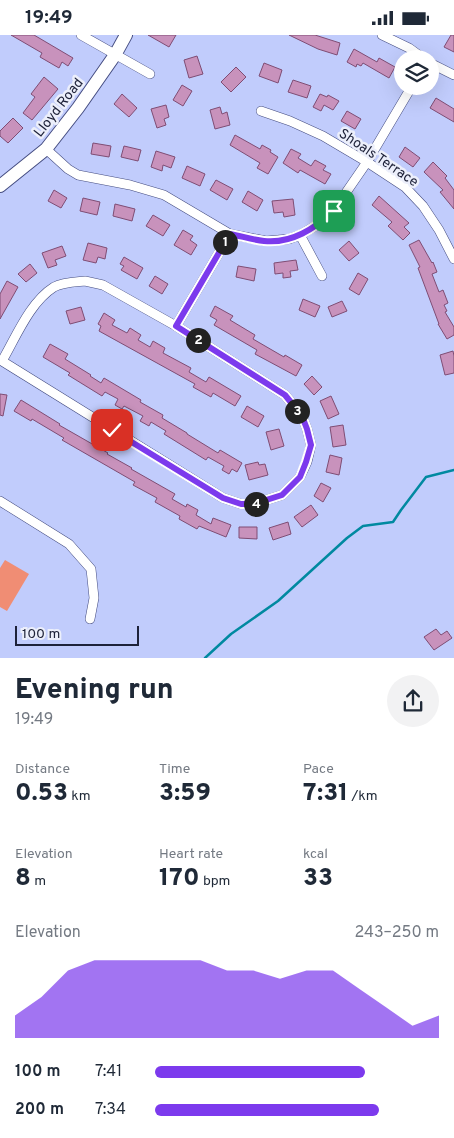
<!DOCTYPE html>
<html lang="en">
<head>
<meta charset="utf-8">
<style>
	body { margin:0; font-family:Overpass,sans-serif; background:#f2f2f3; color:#1f2937; height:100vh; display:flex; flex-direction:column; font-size:19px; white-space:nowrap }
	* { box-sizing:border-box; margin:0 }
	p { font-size:16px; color:#747a83 }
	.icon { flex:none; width:28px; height:28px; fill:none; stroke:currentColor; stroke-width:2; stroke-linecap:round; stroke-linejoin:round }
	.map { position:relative; height:623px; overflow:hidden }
	.side { display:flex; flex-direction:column; background:#fff; flex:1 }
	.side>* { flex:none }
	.buttons { position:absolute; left:394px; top:15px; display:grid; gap:10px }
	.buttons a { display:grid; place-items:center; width:45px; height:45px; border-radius:50%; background:#fff; box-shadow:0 5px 20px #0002; font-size:25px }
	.scale { position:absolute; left:15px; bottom:12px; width:124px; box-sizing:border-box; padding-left:5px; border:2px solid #1e2239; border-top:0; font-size:14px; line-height:18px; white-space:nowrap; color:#1e2239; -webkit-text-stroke:4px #eceffb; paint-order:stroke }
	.pin { position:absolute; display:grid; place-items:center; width:42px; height:42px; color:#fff; margin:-21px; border-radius:10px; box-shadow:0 2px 8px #0006 }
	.km { position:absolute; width:25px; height:25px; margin:-12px; border-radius:50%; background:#222; color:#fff; font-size:14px; line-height:25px; text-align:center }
	.round { display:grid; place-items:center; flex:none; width:52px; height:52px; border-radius:26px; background:#f2f2f3 }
	.head { display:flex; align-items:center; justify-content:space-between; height:85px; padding:0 15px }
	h1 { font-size:28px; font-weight:800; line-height:38px }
	.stats { display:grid; grid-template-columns:repeat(3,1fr); gap:8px; height:85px; padding:5px 15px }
	.stats div { display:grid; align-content:center }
	.stats b { font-size:25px; font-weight:800 }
	.stats small { font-size:14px; font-weight:400 }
	.stats p { font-size:14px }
	.chart { height:140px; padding:10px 15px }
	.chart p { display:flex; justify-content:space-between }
	.chart svg { width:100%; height:90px; margin-top:5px; fill:#7c3aed; opacity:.7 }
	ul { padding:0 15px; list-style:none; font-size:16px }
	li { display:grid; grid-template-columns:80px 60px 1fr; align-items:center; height:38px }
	li i { height:12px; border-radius:6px; background:#7c3aed }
	.status { display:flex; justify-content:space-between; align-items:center; height:35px; padding:0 25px; background:#fff; direction:ltr }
	.status svg { height:14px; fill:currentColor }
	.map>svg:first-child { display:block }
	.green { fill:#f08d74 }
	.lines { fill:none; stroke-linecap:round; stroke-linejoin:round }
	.stream { stroke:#0089a0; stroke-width:2.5 }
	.building { fill:#c892bc; stroke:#7f4d74 }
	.street-casing { stroke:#454d81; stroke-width:10 }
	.secondary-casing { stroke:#454d81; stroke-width:14 }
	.street { stroke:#fff; stroke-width:9 }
	.secondary { stroke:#fff; stroke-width:12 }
	.route-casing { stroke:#fff; stroke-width:10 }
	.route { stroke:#7c3aed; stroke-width:6 }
	.labels { text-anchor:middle; stroke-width:5; stroke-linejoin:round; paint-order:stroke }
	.street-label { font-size:14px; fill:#1e2239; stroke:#eceffb }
</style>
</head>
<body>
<div class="status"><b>19:49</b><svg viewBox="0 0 49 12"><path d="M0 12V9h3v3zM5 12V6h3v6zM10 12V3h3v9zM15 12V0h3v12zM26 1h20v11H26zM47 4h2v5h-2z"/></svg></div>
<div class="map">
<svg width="454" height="623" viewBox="0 0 454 623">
	<rect width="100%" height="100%" fill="#c1ccfc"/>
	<!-- green -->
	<polygon class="green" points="5,525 29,539 7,576 0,572 0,533"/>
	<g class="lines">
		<!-- stream -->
		<polyline class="stream" points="205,623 231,599 278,566 347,503 363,491 393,487 401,475 426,442 454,435"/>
	</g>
	<!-- building -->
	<g class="building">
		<polygon points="11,0 34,0 73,23 68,31 62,27 59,33 40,22 42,18"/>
		<polygon points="148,0 176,0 169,12"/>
		<polygon points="289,0 315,0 340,8 337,20 318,14"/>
		<polygon points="451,0 454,0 454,17 444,12"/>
		<polygon points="354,14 377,27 379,23 395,32 389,43 363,28 361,31 357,29 356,32 347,27"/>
		<polygon points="197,21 203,39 189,43 184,25"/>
		<polygon points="264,28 282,35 278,48 259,41"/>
		<polygon points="236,32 246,42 231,57 221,47"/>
		<polygon points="44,42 58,54 32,85 23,78 35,62 31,59"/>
		<polygon points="293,45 311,51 307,63 288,57"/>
		<polygon points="182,50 192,56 183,71 173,65"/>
		<polygon points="122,59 137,73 129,82 114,69"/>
		<polygon points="320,59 327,62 328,60 339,66 333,75 324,70 321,76 313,72"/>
		<polygon points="436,63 454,74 454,87 430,73"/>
		<polygon points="166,70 169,82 164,84 166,90 157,93 151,74"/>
		<polygon points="220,72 222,79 227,77 230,90 215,94 210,75"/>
		<polygon points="347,76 361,84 355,94 341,86"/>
		<polygon points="13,83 23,93 8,108 0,101 0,96"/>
		<polygon points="235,100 260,114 262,110 271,115 270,117 278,122 268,139 257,133 260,128 230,110"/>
		<polygon points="93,108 111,111 109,122 91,119"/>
		<polygon points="124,111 141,115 138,126 121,122"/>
		<polygon points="405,112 420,123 413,132 399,122"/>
		<polygon points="291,114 301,119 298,123 311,131 315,125 326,131 323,135 331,139 325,149 300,135 298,138 283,128"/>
		<polygon points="156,116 175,122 171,133 163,130 162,136 151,132"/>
		<polygon points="433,127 447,141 445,143 454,155 454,174 440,157 443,155 424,137"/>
		<polygon points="187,131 205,139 200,151 182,143"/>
		<polygon points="216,145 233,154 227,165 210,155"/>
		<polygon points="54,155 67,163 61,173 48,166"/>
		<polygon points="248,156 263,165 257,176 242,167"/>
		<polygon points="379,161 409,188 404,192 410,198 403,205 388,191 392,187 372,170"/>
		<polygon points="83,163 100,167 97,180 80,176"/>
		<polygon points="293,164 295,180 284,182 283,177 274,178 272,166"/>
		<polygon points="115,169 135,174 132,186 113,181"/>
		<polygon points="153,180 170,190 163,201 146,191"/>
		<polygon points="183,195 193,201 190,205 197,210 191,220 174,210"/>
		<polygon points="419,205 432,228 433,227 437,237 432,239 439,257 443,255 448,268 444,270 447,276 445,277 454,292 454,300 447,304 438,289 439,289 418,233 420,232 409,210"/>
		<polygon points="349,206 359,218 349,226 339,215"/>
		<polygon points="88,208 107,213 105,224 98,222 96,228 83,225"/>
		<polygon points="62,211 66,221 55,225 57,230 48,233 42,218"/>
		<polygon points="124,222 143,233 137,244 121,235 124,231 120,229"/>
		<polygon points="296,225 298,235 290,236 291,242 283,243 283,238 275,239 274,228"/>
		<polygon points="30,229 37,238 26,247 18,239"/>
		<polygon points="238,231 256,234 254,246 236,242"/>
		<polygon points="358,238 368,244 359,260 349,254"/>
		<polygon points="155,241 168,249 162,259 149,251"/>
		<polygon points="7,246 18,252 0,284 0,259"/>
		<polygon points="303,264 320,271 315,282 299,275"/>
		<polygon points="342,266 347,276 332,282 328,272"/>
		<polygon points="215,271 233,281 230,285 255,300 253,304 284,322 285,320 302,330 296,341 255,319 257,315 214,290 217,285 210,281"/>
		<polygon points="81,272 85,285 70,289 66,276"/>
		<polygon points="104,278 115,285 112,290 127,298 130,293 141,300 138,305 150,312 153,306 165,313 163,318 191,333 189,337 206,347 209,342 241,361 235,371 213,358 211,362 193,352 195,349 99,296 101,291 98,289"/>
		<polygon points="50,309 68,319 65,324 91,340 90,341 101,348 104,343 141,365 140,367 163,380 162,383 187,398 187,399 218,418 220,415 242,428 237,437 232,434 229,439 222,435 224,431 208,422 206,425 164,399 166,396 151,387 149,391 140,386 143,381 124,371 122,374 115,370 118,364 105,357 102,361 68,340 70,338 43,322"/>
		<polygon points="453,316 454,321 454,338 445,340 440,320"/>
		<polygon points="312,341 322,352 314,360 304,349"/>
		<polygon points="0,359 7,360 3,381 0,380"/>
		<polygon points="331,361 339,379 328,384 320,366"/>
		<polygon points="21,365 60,389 59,390 108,418 107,419 132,433 131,434 175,459 172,464 186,472 187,469 198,475 196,480 211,489 213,483 231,490 226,502 199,491 197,494 179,484 180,481 155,467 157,463 133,450 135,447 62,405 64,403 32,384 31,386 14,376"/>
		<polygon points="247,371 264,381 258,392 241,382"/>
		<polygon points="343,390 346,410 333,412 330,392"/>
		<polygon points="279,394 284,411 271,415 266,397"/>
		<polygon points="330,420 342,423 339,440 326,437"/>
		<polygon points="258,427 259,430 265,429 268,440 249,445 245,430"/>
		<polygon points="321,448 331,453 323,467 314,461"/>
		<polygon points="311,470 318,480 302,492 294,482"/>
		<polygon points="288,487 291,499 273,505 269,493"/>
		<polygon points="239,492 257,492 257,504 239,503"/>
		<polygon points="436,594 441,600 447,596 452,603 434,615 424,602"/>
	</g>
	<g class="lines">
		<!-- street casing -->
		<g class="street-casing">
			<g id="street">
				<polyline points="81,0 150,39"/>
				<polyline points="382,0 409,13 424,24"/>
				<polyline points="430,28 454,40"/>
				<polyline points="261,76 290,86 323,101 367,127 405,152 423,171 439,195 454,224"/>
				<polyline points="46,114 68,134 78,140 130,150 164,160 230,199 266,206 289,204 300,200 322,187 334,175 367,127 412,51"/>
				<polyline points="300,200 322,241"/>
				<path d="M85 246 103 250 176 291 285 360 302 381 307 394 311 410 307 427 300 442 282 460 254 469H241L223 463 2 326C16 302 30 267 54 252 63 247 74 247 85 246Z"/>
				<polyline points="176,291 230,199"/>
				<polyline points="0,466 69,509 91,534 94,563 90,584"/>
			</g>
		</g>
		<!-- secondary casing -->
		<g class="secondary-casing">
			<polyline id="secondary" points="0,151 46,114 78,73 115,20 126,0"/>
		</g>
		<!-- street -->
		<use href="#street" class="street"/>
		<!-- secondary -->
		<use href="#secondary" class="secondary"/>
	</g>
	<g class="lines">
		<!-- route casing -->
		<g class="route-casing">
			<path id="route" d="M112 395 223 463 241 469H254L282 460 300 442 306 427 311 410 307 394 302 381 285 360 176 291 230 199C241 201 253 205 264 206 292 209 315 193 334 176"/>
		</g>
		<!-- route -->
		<use href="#route" class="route"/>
	</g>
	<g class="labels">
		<!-- street labels -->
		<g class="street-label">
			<text transform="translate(58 72) rotate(-52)" y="5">Lloyd Road</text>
			<text transform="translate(379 122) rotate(34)" y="5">Shoals Terrace</text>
		</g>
	</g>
</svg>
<div class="buttons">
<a><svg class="icon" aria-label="layers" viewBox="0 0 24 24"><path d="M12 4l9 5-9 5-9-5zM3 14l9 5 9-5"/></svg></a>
</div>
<div class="scale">100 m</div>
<div class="pin" style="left:334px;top:176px;background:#1e9e55"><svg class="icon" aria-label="arrive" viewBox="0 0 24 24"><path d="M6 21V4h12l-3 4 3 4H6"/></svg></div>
<div class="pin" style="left:112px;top:395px;background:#d93025"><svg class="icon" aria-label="check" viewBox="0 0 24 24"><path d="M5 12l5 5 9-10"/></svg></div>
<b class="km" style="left:225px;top:207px">1</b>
<b class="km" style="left:198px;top:305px">2</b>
<b class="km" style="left:297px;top:376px">3</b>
<b class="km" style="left:256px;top:469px">4</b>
</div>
<section class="side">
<div class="head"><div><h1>Evening run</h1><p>19:49</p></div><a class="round"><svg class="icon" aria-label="share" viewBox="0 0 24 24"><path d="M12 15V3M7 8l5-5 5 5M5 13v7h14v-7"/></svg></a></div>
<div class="stats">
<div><p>Distance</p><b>0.53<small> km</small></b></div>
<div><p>Time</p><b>3:59</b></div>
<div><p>Pace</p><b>7:31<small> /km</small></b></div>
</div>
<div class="stats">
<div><p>Elevation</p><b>8<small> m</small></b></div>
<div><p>Heart rate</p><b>170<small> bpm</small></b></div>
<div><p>kcal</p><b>33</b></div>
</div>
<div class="chart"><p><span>Elevation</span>243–250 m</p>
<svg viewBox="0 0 160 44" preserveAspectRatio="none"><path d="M0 44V33L10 24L20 11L30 6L40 6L50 6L60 6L70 6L80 11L90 11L100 15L110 11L120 11L130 20L140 29L150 38L160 33V44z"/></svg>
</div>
<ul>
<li><b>100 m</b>7:41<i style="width:74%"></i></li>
<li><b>200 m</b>7:34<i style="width:79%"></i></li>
</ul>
</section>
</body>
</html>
